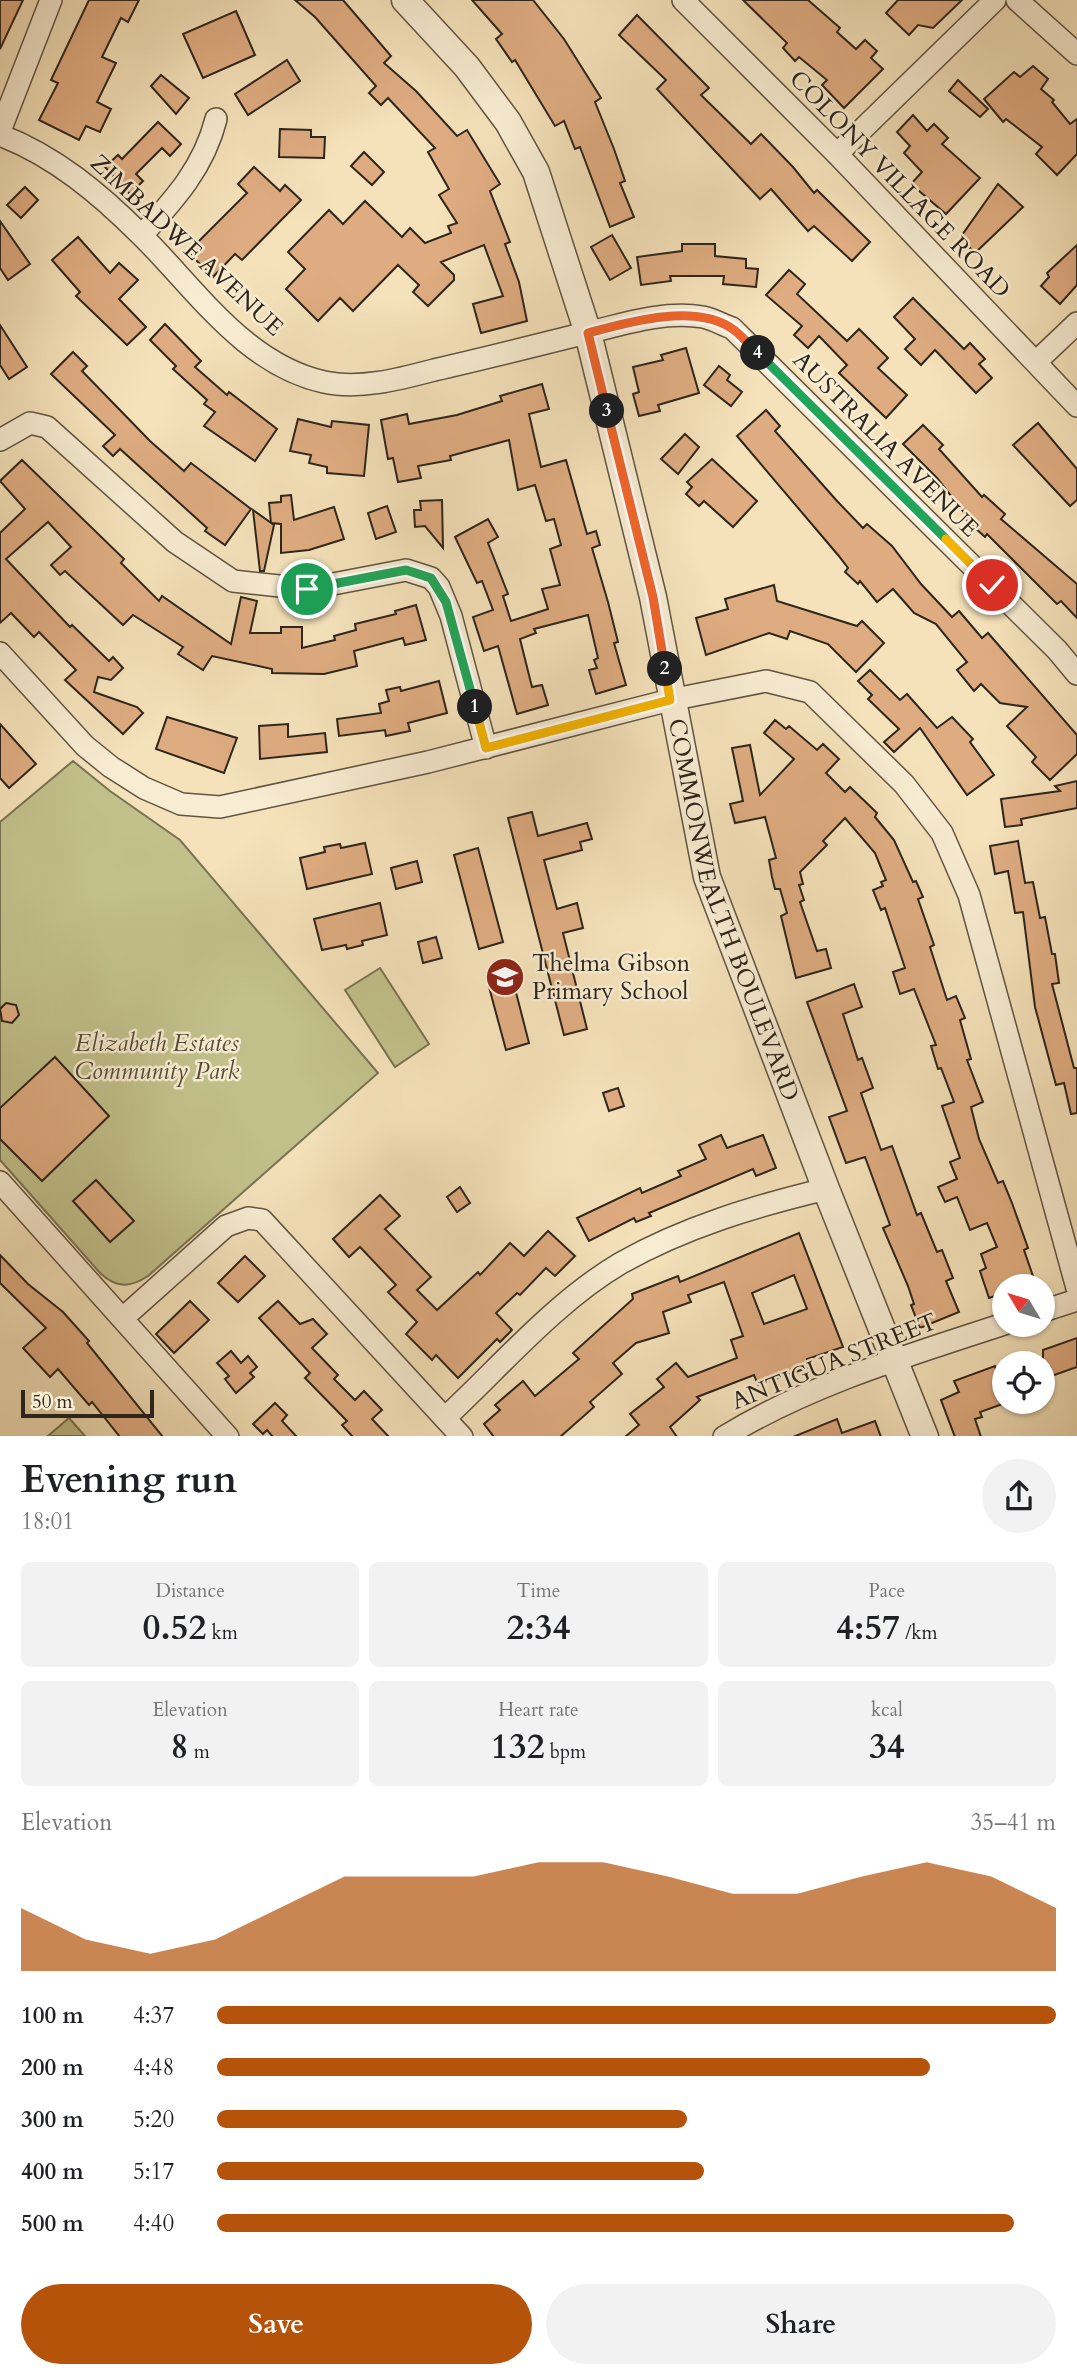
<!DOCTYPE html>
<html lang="en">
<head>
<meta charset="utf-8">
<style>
	body { margin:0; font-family:Cardo,serif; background:#f2f2f2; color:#202124; height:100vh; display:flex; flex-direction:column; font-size:26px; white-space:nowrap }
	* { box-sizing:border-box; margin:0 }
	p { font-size:23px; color:#757577 }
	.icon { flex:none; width:38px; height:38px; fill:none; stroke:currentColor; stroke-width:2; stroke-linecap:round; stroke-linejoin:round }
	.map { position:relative; height:1436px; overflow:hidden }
	.details { display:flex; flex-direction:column; background:#fff; flex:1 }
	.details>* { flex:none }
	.needle { width:46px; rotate:308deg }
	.controls { position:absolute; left:992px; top:1274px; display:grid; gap:14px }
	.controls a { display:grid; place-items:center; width:63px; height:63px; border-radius:50%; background:#fff; box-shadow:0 2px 5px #0004; font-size:35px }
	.scale { position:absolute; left:21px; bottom:18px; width:133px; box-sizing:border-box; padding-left:7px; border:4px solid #2e251b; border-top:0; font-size:19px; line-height:24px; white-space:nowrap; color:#2e251b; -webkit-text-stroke:5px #f8ecd2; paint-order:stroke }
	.pin { position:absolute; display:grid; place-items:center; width:60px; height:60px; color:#fff; margin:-30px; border:4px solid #fff; border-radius:50%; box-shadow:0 2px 7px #0007 }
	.km { position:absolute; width:35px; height:35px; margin:-18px; border-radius:50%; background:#222; color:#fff; font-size:19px; line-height:35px; text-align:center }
	.round { display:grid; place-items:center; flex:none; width:74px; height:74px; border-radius:37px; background:#f2f2f2 }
	.summary { display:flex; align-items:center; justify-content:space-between; height:119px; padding:0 21px }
	h1 { font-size:38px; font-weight:700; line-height:52px }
	.figures { display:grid; grid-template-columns:repeat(3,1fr); gap:10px; height:119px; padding:7px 21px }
	.figures div { display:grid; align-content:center; border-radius:10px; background:#f2f2f2; text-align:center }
	.figures b { font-size:35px; font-weight:700 }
	.figures small { font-size:19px; font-weight:400 }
	.figures p { font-size:19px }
	.chart { height:196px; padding:14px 21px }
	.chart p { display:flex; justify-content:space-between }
	.chart svg { width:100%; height:126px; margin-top:7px; fill:#b45309; opacity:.7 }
	.primary-button { display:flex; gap:14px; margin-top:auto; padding:14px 21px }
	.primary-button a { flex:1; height:80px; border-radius:42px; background:#b45309; color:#fff; font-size:28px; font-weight:700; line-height:80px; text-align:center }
	.primary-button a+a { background:#f2f2f2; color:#202124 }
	ul { padding:0 21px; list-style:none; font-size:23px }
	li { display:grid; grid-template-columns:112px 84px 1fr; align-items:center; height:52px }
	li i { height:18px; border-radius:9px; background:#b45309 }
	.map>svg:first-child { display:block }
	.green { fill:#c2c18b; stroke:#787353; stroke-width:2 }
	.building { fill:#dfac81; stroke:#2e251b; stroke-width:2; fill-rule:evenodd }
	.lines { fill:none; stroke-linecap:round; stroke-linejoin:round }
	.minor-casing { stroke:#605443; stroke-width:24 }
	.tertiary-casing { stroke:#605443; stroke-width:29 }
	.minor { stroke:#f8ecd2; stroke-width:21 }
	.tertiary { stroke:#f8ecd2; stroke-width:26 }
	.split-1-casing { stroke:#fff; stroke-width:14 }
	.split-2-casing { stroke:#fff; stroke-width:14 }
	.split-3-casing { stroke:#fff; stroke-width:14 }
	.split-4-casing { stroke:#fff; stroke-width:14 }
	.split-5-casing { stroke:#fff; stroke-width:14 }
	.split-6-casing { stroke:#fff; stroke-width:14 }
	.split-1 { stroke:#22a559; stroke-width:9 }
	.split-2 { stroke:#f5b400; stroke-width:9 }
	.split-3 { stroke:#f0652b; stroke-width:9 }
	.split-4 { stroke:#f0652b; stroke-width:9 }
	.split-5 { stroke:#22a559; stroke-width:9 }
	.split-6 { stroke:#f5b400; stroke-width:9 }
	.labels { text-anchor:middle; stroke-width:5; stroke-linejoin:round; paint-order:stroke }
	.street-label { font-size:24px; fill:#2e251b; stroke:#f8ecd2 }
	.poi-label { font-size:24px; fill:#2e251b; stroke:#f8ecd2; text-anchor:start }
	.park-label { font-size:24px; font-style:italic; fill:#534c37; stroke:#f8ecd2 }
</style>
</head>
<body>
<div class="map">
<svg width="1077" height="1437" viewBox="0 0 1077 1437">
	<rect width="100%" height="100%" fill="#f5e2ba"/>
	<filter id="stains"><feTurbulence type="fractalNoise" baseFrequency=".00286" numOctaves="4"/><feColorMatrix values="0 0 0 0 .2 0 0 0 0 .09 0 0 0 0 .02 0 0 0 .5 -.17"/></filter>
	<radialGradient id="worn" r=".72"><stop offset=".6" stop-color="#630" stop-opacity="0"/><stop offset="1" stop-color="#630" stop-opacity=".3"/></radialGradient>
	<!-- green -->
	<g class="green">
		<path d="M73 761 110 791 180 840 378 1073 148 1276C130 1288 117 1288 101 1274L0 1160V822Z"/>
		<polygon points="380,968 429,1044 395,1067 345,990"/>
		<polygon points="69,1418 85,1436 48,1436"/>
	</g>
	<!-- building -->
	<g class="building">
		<polygon points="0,0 23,0 0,49"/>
		<polygon points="89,0 139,0 128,22 121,18 102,57 116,63 97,102 111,109 100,132 86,126 79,140 39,120 58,83 51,80"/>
		<polygon points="295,0 343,0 391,56 384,63 416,91 457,136 467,130 500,184 490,191 510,242 505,244 519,282 527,321 481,333 473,304 503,296 484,245 441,262 454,275 454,280 428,306 413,292 419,285 398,265 353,311 340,298 318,321 286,289 305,269 288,252 329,210 343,224 365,201 402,237 410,228 425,243 451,233 448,226 457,223 439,195 449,189 428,152 435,148 388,98 381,105 369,93 376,86 315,17"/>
		<polygon points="472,0 533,0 564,39 601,98 595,102 614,149 625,181 620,183 634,217 610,227 580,147 575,149 564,121 555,126 515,60 512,62 496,39 502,34"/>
		<polygon points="743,0 808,0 840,28 837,32 856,49 865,40 877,51 871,58 883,69 844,108 822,85 827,80 799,57 795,61 783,48 787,43"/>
		<polygon points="898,0 962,0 933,28 918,25 909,35 886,13"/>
		<polygon points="236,11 255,55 203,78 183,34"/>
		<polygon points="637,15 709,88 701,95 751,144 761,134 793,167 814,193 817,190 870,242 852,261 814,226 808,231 771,189 760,199 657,89 666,80 619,35"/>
		<polygon points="287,60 300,81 248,115 235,94"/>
		<polygon points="1033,66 1048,79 1041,89 1054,100 1052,102 1070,124 1077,119 1077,154 1057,175 1036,154 1042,147 1006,119 1003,122 984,99 1014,72 1020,77"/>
		<polygon points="161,75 189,98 176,114 151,86"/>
		<polygon points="958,80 988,109 980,117 949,91"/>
		<polygon points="913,115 927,131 934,124 948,138 942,144 980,178 946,214 911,184 922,172 904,153 910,146 897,132"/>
		<polygon points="158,122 181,144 170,156 162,148 136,174 143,181 130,194 105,167 118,155 122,159"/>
		<polygon points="280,129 311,130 311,137 325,137 324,158 279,157"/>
		<polygon points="364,152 384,172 372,185 351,166"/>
		<polygon points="254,167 280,191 285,185 301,200 242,260 235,254 213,277 188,252 247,193 238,184"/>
		<polygon points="998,184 1023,207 975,253 960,238"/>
		<polygon points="25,187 38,200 21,218 7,205"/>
		<polygon points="0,221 30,264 8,280 0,268"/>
		<polygon points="612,235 631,268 610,280 591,247"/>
		<polygon points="78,237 110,273 119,263 138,280 119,299 146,327 127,345 76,296 80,292 52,260"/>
		<polygon points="682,244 715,244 715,256 746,259 746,268 758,269 756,287 723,284 724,276 670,276 671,281 641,285 637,257 682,251"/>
		<polygon points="1077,245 1077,285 1060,304 1041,286 1049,277 1047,273"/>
		<polygon points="789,270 805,284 797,294 847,341 859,329 888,358 878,368 907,395 886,418 839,373 847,365 819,336 808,348 794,335 802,326 766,295"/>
		<polygon points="913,298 964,349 970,343 985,359 979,364 992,378 976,393 935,350 921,365 905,349 915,339 894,317"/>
		<polygon points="165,324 201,361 195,367 227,395 229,392 277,429 255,461 204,426 215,412 204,404 207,400 173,369 176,366 150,340"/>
		<polygon points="0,325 27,367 9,379 0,365"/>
		<polygon points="686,348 699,393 658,405 660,411 639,416 633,394 639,392 633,367 663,360 661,355"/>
		<polygon points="73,352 87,366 82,371 150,441 184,471 191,463 251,509 225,545 205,531 207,528 120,449 113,456 103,446 115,435 51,374"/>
		<polygon points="719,366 730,375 727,380 742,392 731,406 704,385"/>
		<polygon points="542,384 549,409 529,414 541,467 566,460 587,534 596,531 600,545 592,548 608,602 618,642 614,643 626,685 596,694 589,670 597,668 594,660 598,658 588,615 534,629 536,633 520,639 532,687 542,685 548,705 517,714 498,646 484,651 473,617 493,610 482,581 477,583 455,537 488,519 498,537 488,543 508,594 503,596 511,621 548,609 542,589 560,585 550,549 561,545 554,519 546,521 535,485 518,490 509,440 450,456 451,460 418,466 421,478 398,482 393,458 388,459 381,420 407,414 409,424 457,415 502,401 500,396"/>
		<polygon points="766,410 780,426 775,431 837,501 863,528 867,524 892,546 921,584 952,617 959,611 982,638 988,633 1077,735 1077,754 1050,780 1032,762 1036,757 1007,726 1027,707 1000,703 981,684 974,691 957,670 967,662 936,624 914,613 893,589 877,602 860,581 858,584 845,572 848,568 838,555 737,436"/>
		<polygon points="298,419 331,427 332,421 369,425 364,476 327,473 327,467 309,463 311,455 290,451"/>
		<polygon points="1038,423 1077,469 1077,500 1070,506 1013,445"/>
		<polygon points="923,425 943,445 939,449 982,497 984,495 1005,514 1001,519 1077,584 1077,618 1061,601 1057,604 987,534 985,537 963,517 966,515 937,478 903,444"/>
		<polygon points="685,434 699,447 678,474 661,459"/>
		<polygon points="712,459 757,501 733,527 704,501 699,506 686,494 692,487 687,482"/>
		<polygon points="22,460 124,559 121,563 159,601 162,596 231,644 241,597 257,601 250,633 281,633 281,627 302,627 302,648 335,640 334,636 356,630 355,624 396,614 395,611 416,605 426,640 405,645 403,638 354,651 357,666 324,674 272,673 272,669 212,656 203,670 178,654 183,647 133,615 123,625 65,571 60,575 51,565 71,547 48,522 6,559 70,627 72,625 109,661 113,657 123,668 111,680 98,677 94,692 137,707 143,713 123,734 65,680 76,670 39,632 34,637 11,613 0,623 0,533 25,509 0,481"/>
		<polygon points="291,495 294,520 334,507 344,539 309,550 281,553 281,524 271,523 269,503 281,502 281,496"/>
		<polygon points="442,500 443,548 425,526 415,527 414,510 421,510 420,501"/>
		<polygon points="387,506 396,532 376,539 368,513"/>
		<polygon points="253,510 274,525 264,571 260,571"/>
		<polygon points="774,585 777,601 857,626 862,621 884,643 856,672 828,644 790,631 787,639 769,633 706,655 696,618 728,609 725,599"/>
		<polygon points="870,670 900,700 907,694 937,728 952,717 973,739 970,742 994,775 967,795 920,728 894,752 884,742 899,729 868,699 872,695 858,681"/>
		<polygon points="439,681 447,713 408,723 410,731 386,736 385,730 339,736 337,719 381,713 379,704 389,701 386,690 400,687 401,691"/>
		<polygon points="167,717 237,738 224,773 156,749"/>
		<polygon points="775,720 786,729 789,726 817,750 823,744 839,759 826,773 845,792 850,787 877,813 875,817 894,840 913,882 916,881 923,897 918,899 934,945 930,947 947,1000 956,996 965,1018 960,1020 971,1059 967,1060 983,1102 971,1107 979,1139 998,1183 1003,1181 1012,1203 1028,1248 1024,1250 1035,1282 1023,1286 1004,1286 1004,1293 989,1298 980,1271 986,1268 981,1254 997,1247 987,1223 970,1230 957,1197 945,1202 938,1187 957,1179 950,1162 960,1158 942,1106 954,1102 941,1068 938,1069 931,1046 936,1045 914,989 900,994 893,972 905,968 885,908 881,910 873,890 883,886 881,882 886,880 875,853 845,818 823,841 827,845 800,872 803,884 799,885 804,900 800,902 817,951 826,949 831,968 796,978 781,916 787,913 780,889 775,889 772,877 769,860 776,858 765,817 735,823 730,804 743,801 732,748 750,745 760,795 794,759 764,733"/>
		<polygon points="0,724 36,764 9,788 0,778"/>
		<polygon points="288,724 288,737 325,733 327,752 260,759 259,726"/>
		<polygon points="1077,781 1077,808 1021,819 1022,825 1005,827 1001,799 1060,791 1055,786"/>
		<polygon points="532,812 538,836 587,823 592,839 580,842 582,850 544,860 557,909 577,903 583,928 563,933 587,1029 564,1035 508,818"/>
		<polygon points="1018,841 1025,883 1033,882 1040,918 1045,917 1052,954 1055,954 1059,983 1052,984 1074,1068 1077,1068 1077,1113 1071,1114 1064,1083 1056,1085 1035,1007 1023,912 1015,913 1008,871 995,874 990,846"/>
		<polygon points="365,843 372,874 307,889 300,858 325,852 324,847 340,844 341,848"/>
		<polygon points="478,848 503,942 479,949 454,855"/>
		<polygon points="417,861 422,882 396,889 391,868"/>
		<polygon points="380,903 387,935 362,941 363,945 347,949 346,945 322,950 314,919"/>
		<polygon points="436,937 442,958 423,963 418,942"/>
		<polygon points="510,969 529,1043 506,1050 486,976"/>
		<polygon points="854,984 862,1007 843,1014 858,1060 862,1058 873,1088 861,1093 881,1150 892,1146 917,1215 921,1213 937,1252 942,1250 953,1278 946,1281 959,1312 920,1328 911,1305 914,1304 908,1286 883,1228 890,1225 865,1157 846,1163 829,1117 847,1111 807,1002"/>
		<polygon points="6,1003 16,1005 19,1015 12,1023 2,1021 0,1009"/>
		<polygon points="55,1057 109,1116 42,1181 0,1139 0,1108"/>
		<polygon points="618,1088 624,1106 609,1111 603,1093"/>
		<polygon points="721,1135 727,1148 763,1135 776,1168 756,1176 753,1169 649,1213 651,1216 636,1222 634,1218 589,1241 577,1218 640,1188 642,1193 681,1176 678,1171 706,1159 699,1145"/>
		<polygon points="96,1180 134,1221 110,1242 73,1201"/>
		<polygon points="460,1187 470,1203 457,1212 447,1197"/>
		<polygon points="380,1195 400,1216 385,1229 431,1277 417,1290 437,1310 478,1272 480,1275 510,1243 524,1256 548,1231 575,1256 555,1276 546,1268 520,1295 517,1293 496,1313 512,1330 500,1342 497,1339 458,1378 436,1355 432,1360 406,1334 417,1322 388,1292 396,1285 360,1247 349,1257 333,1239"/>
		<path d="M799 1233 843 1347 807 1359 810 1367 758 1385 754 1375 697 1397 700 1400 670 1427 677 1437H625L639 1425 630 1414 664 1387 657 1379 676 1363 688 1377 737 1358 731 1340 743 1336 724 1282 688 1295 691 1302 663 1312 669 1333 636 1343 613 1363 622 1374 590 1402 594 1407 560 1437H494L484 1424 500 1410 495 1405 523 1381 535 1396 579 1359 573 1353 633 1299 632 1294 678 1276 680 1282ZM794 1275 807 1309 764 1324 752 1293Z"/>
		<polygon points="0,1255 28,1284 63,1312 89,1341 87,1343 163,1437 120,1437 92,1402 89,1405 58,1369 50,1377 23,1348 46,1328 0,1283"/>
		<polygon points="245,1256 265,1276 238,1302 218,1283"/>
		<polygon points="190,1301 209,1320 174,1353 156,1334"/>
		<polygon points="278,1301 300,1324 313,1319 327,1334 312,1348 338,1375 334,1379 355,1400 364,1391 382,1410 372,1419 389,1437 353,1437 342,1425 347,1421 305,1378 310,1373 259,1318"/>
		<polygon points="1077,1338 1077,1367 1043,1379 1043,1350"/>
		<polygon points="231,1351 241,1363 248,1356 257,1367 250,1373 254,1377 236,1393 225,1379 229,1376 217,1363"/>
		<polygon points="995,1366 1004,1402 1008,1402 980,1412 982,1417 975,1419 981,1437 955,1437 941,1400 959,1392 954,1381"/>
		<polygon points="275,1403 287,1415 282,1421 297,1437 273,1437 267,1430 263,1434 253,1424"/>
		<polygon points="837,1419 842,1433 875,1421 881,1437 793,1437"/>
	</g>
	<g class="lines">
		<!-- minor casing -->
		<g class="minor-casing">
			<g id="minor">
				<polyline points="683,0 837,154 1077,406"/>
				<polyline points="1017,0 1077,54"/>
				<polyline points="0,131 51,0"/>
				<path d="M0 135C55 156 100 194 141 235 196 289 244 364 324 382 359 390 400 379 434 370 482 359 530 347 578 335 618 326 661 310 703 317 713 319 723 325 732 328L1057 650 1077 674"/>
				<polyline points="837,154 995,0"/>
				<path d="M142 235C175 199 204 167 216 119"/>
				<polyline points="1036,362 1077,323"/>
				<polyline points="0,440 30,423 47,427 175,542 233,581 307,589 406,570 431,578 439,587 451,616 486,748"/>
				<polyline points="0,653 85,746 111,767 144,788 181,804 220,807 428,762 670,700 766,681 810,692 904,784 942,833 969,895 1077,1288"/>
				<polyline points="0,1182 228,1437"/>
				<polyline points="1043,1311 1077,1300"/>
				<polyline points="123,1318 226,1226 248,1218 262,1220 462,1437"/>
				<path d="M445 1418C501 1366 555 1302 621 1263 685 1227 755 1206 826 1189"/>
				<path d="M724 1437C810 1384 910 1355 1004 1324"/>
			</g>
		</g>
		<!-- tertiary casing -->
		<g class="tertiary-casing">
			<g id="tertiary">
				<path id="s1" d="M405 0 467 67 508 122 536 172 588 333 653 597 707 877 826 1189 925 1437"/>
			</g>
		</g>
		<!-- minor -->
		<use href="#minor" class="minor"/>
		<!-- tertiary -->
		<use href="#tertiary" class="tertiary"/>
	</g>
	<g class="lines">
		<!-- split-1 casing -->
		<g class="split-1-casing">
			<polyline id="split-1" points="307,589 406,570 431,578 446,602 475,707"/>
		</g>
		<!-- split-2 casing -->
		<g class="split-2-casing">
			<polyline id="split-2" points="475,707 486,748 670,700 665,669"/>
		</g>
		<!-- split-3 casing -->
		<g class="split-3-casing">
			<polyline id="split-3" points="607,411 653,597 665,669"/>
		</g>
		<!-- split-4 casing -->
		<g class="split-4-casing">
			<path id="split-4" d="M607 411 588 333C628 322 697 302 734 330 742 336 750 346 758 353"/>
		</g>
		<!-- split-5 casing -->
		<g class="split-5-casing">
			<polyline id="split-5" points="758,353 946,539"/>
		</g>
		<!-- split-6 casing -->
		<g class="split-6-casing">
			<polyline id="split-6" points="946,539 992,585"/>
		</g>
		<!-- split-1 -->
		<use href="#split-1" class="split-1"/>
		<!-- split-2 -->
		<use href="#split-2" class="split-2"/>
		<!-- split-3 -->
		<use href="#split-3" class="split-3"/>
		<!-- split-4 -->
		<use href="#split-4" class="split-4"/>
		<!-- split-5 -->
		<use href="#split-5" class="split-5"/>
		<!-- split-6 -->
		<use href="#split-6" class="split-6"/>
	</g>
	<!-- icons -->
	<defs>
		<g id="school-disc" transform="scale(2.0125)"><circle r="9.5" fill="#8f2418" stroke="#f8ecd2"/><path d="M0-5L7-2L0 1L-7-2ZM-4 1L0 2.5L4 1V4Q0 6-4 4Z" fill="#fff"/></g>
	</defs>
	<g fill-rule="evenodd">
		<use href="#school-disc" x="505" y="977"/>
	</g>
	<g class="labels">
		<!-- street labels -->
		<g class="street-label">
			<text transform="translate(900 184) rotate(46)" y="8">COLONY VILLAGE ROAD</text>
			<text transform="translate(187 245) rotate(43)" y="8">ZIMBADWE AVENUE</text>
			<text transform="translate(886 444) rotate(45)" y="8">AUSTRALIA AVENUE</text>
			<text dy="8" stroke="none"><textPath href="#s1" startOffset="982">COMMONWEALTH BOULEVARD</textPath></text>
			<text transform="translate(834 1361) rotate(-22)" y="8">ANTIGUA STREET</text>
		</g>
		<!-- poi labels -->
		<g class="poi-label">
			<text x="532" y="971">Thelma Gibson<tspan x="532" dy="28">Primary School</tspan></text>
		</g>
		<!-- park labels -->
		<g class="park-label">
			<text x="157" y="1051">Elizabeth Estates<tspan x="157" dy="28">Community Park</tspan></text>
		</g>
	</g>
	<rect width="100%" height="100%" filter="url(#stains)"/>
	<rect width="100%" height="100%" fill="url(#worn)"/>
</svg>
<div class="controls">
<a><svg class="needle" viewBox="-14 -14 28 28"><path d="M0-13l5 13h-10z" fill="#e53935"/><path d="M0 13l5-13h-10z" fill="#757577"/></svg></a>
<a><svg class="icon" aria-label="locate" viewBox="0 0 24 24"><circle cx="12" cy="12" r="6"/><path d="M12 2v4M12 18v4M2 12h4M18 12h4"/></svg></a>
</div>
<div class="scale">50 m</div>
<div class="pin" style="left:307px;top:589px;background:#1e9e55"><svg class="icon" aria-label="arrive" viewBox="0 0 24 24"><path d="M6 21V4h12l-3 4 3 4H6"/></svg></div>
<div class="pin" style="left:992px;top:585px;background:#d93025"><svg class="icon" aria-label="check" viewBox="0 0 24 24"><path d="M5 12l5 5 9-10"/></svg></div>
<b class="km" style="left:475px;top:707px">1</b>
<b class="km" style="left:665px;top:669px">2</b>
<b class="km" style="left:607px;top:411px">3</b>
<b class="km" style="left:758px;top:353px">4</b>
</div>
<section class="details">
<div class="summary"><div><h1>Evening run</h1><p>18:01</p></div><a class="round"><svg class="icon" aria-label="share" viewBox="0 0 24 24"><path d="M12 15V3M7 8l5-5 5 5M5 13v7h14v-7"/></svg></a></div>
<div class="figures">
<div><p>Distance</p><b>0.52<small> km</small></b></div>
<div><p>Time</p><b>2:34</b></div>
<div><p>Pace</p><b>4:57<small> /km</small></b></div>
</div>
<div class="figures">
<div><p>Elevation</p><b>8<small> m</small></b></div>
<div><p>Heart rate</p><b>132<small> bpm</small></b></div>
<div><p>kcal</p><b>34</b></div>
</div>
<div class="chart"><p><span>Elevation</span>35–41 m</p>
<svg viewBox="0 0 160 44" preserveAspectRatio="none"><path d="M0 44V22L10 33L20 38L30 33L40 22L50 11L60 11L70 11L80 6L90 6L100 11L110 17L120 17L130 11L140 6L150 11L160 22V44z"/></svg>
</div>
<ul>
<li><b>100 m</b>4:37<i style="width:100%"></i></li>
<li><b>200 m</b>4:48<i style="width:85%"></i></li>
<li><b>300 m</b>5:20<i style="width:56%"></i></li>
<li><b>400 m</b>5:17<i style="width:58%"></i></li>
<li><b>500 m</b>4:40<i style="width:95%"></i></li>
</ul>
<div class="primary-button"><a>Save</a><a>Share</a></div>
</section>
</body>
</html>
